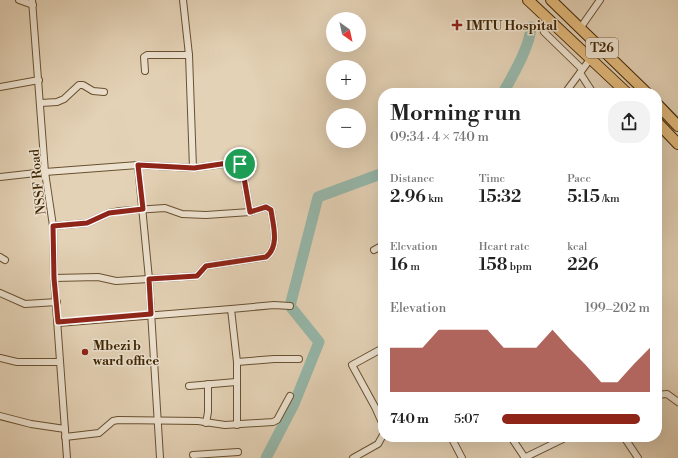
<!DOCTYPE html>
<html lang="en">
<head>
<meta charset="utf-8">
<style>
	body { margin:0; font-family:"Libre Bodoni",serif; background:#f2f2f2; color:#222; height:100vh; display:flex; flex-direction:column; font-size:15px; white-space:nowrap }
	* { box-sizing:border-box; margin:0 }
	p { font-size:13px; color:#767676 }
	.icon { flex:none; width:22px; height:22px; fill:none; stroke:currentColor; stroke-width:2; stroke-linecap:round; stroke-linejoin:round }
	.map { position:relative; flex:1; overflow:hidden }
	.panel { position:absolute; left:378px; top:88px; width:284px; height:354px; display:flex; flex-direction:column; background:#fff; border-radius:16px; box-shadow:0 4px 16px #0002 }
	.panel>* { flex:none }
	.needle { width:26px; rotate:147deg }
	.fabs { position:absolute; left:326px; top:12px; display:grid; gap:8px }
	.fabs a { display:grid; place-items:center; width:40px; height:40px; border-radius:50%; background:#fff; box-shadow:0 4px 16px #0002; font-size:20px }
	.pin { position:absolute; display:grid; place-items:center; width:34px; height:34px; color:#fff; margin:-17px; border:2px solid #fff; border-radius:50%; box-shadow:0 1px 4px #0007 }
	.round { display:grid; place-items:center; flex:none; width:42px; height:42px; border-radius:16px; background:#f2f2f2 }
	.overview { display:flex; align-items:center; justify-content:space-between; height:68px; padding:0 12px }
	h1 { font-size:22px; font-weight:600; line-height:30px }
	.stats { display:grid; grid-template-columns:repeat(3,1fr); gap:6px; height:68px; padding:4px 12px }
	.stats div { display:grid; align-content:center }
	.stats b { font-size:17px; font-weight:600 }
	.stats small { font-size:11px; font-weight:400 }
	.stats p { font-size:11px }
	.chart { height:112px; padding:8px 12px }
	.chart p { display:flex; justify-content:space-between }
	.chart svg { width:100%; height:72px; margin-top:4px; fill:#8f2418; opacity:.7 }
	ul { padding:0 12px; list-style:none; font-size:13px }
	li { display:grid; grid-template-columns:64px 48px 1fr; align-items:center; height:30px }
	li i { height:10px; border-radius:5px; background:#8f2418 }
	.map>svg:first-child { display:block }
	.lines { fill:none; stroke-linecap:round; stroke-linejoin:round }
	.stream { stroke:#747e68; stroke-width:2 }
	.river { stroke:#96b8ab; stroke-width:11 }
	.minor-casing { stroke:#695130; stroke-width:8 }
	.trunk-casing { stroke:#402604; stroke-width:12 }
	.minor { stroke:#ede2d0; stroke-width:6 }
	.trunk { stroke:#e2b97b; stroke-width:10 }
	.route-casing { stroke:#fff; stroke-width:8 }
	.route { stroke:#8f2418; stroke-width:5 }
	.poi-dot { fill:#8f2418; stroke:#ede2d0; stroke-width:1.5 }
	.labels { text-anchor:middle; stroke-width:3; stroke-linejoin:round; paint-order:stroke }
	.shield { fill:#ede2d0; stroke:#745e41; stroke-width:1 }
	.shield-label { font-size:12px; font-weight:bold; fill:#402604 }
	.poi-label { font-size:13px; font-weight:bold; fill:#402604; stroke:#ede2d0; text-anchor:start }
	.street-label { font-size:13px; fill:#402604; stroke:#ede2d0 }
</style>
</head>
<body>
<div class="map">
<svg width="678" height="458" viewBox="0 0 678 458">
	<rect width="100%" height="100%" fill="#e4d2b6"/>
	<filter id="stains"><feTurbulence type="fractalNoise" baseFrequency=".005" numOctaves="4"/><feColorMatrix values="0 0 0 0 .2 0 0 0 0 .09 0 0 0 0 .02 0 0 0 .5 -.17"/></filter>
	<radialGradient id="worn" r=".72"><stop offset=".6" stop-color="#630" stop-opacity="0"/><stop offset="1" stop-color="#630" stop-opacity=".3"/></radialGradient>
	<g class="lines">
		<!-- stream -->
		<polyline class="stream" points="657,97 678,118"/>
		<!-- river -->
		<g class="river">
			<path d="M503 93C513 75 530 46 531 27"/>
			<polyline points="266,458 294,404 319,342 290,306 318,197 383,173"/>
		</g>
		<!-- minor casing -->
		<g class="minor-casing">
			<g id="minor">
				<polyline points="19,0 33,5"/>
				<polyline points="32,0 45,172 53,226 54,278 67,458"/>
				<polyline points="183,0 189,55 193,168"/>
				<polyline points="581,27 600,0"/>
				<polyline points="544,32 582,69"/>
				<polyline points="145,71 144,57 147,55 189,55"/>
				<polyline points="580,73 593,93"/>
				<polyline points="0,87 39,80"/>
				<polyline points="565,93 591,58"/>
				<polyline points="41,103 57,102 64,99 79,85 83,85 93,91 104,92"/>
				<polyline points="138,165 149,279 160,458"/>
				<polyline points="0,177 45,172 138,165 193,168 238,162 242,166 250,212"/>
				<path d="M53 226 87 223 109 213 120 211 165 208 182 214 206 215 250 212 266 207 271 210C273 225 280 246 266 257L206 266 197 276 116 281 98 277 54 278"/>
				<polyline points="374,250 383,245"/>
				<polyline points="0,257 5,260"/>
				<polyline points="0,293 25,304 57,302"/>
				<polyline points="382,293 383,293"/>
				<polyline points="231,309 274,305 290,306"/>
				<polyline points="58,323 231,309 237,362 237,425"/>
				<polyline points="383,348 352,365 375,407 383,425"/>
				<polyline points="0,358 17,362 59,362"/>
				<polyline points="237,362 274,359 299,359"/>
				<polyline points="189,386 236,382"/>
				<polyline points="657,395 667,394 678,402"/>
				<polyline points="0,416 31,424 65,429"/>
				<polyline points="206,423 208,412 208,384"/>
				<polyline points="65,437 99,433 113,421 118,420 198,421 225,425 273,422 277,420 290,396"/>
				<polyline points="451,437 462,458"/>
				<polyline points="511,437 525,458"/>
				<polyline points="624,437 638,458"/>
				<polyline points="193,455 238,452"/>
				<polyline points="353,458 378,444 383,435"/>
				<polyline points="524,458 567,437"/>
			</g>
		</g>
		<!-- trunk casing -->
		<g class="trunk-casing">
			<g id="trunk">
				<polyline points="528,0 627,93"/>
				<polyline points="551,0 647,93"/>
				<polyline points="657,104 678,126"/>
				<polyline points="657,122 678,144"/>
			</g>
		</g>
		<!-- minor -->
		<use href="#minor" class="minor"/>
		<!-- trunk -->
		<use href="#trunk" class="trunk"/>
	</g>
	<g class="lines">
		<!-- route casing -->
		<g class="route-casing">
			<path id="route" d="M235 162H238L242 166 250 212 266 207 271 210C273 225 280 246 266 257L206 266 197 276 149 279 151 314 58 322 54 278 53 226 87 223 109 213 143 209 138 165 194 168Z"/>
		</g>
		<!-- route -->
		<use href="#route" class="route"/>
	</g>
	<!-- markers -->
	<g class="poi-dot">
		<path d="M455 19h4v4h4v4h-4v4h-4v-4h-4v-4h4z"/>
		<circle cx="85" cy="352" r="4"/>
	</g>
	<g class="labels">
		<!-- shield labels -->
		<rect class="shield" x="586" y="38" width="32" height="20" rx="3"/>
		<g class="shield-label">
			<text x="602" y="52">T26</text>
		</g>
		<!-- poi labels -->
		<g class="poi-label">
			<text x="466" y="30">IMTU Hospital</text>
			<text x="93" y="350">Mbezi b<tspan x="93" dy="15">ward office</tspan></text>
		</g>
		<!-- street labels -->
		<g class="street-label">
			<text transform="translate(37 182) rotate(-96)" y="5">NSSF Road</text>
		</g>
	</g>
	<rect width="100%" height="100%" filter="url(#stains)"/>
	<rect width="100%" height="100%" fill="url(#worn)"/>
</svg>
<div class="fabs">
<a><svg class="needle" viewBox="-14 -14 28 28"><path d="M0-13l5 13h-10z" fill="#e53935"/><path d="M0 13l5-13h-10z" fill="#767676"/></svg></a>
<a>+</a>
<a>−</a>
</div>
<div class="pin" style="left:240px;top:164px;background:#1e9e55"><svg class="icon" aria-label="arrive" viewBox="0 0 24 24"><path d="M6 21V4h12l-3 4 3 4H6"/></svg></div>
<section class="panel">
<div class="overview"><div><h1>Morning run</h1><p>09:34 · 4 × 740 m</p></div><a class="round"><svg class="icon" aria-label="share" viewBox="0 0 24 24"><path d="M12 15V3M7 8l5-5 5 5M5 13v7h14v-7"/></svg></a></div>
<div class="stats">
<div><p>Distance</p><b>2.96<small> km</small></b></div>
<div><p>Time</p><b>15:32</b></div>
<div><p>Pace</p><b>5:15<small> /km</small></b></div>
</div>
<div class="stats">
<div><p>Elevation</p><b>16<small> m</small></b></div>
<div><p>Heart rate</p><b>158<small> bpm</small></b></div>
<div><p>kcal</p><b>226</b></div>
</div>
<div class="chart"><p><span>Elevation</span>199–202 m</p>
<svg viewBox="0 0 160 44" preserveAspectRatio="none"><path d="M0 44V17L10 17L20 17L30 6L40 6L50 6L60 6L70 17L80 17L90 17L100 6L110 17L120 27L130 38L140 38L150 27L160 17V44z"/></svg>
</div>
<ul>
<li><b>740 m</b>5:07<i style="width:93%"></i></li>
</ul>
</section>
</div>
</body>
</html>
